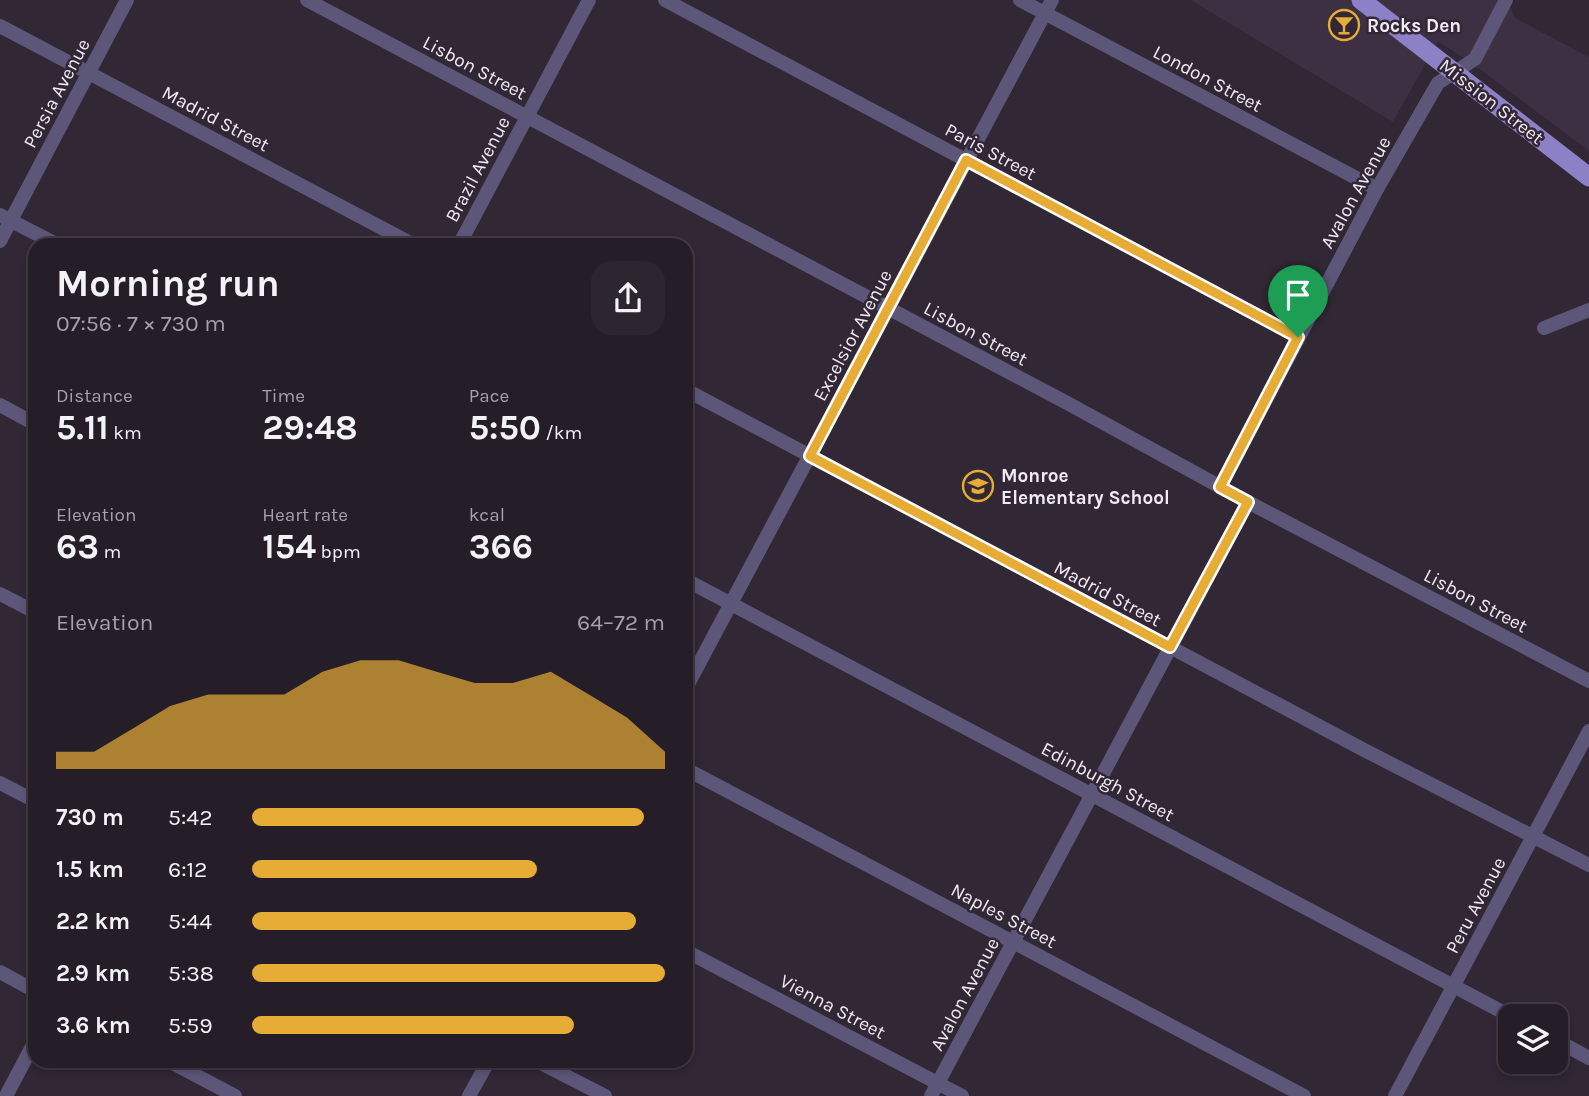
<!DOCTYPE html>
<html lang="en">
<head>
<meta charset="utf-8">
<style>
	body { margin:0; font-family:Karla,sans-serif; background:#2d2630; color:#f1f3f6; height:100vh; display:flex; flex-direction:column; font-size:26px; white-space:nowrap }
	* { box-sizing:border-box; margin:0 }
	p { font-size:23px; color:#a3a2a8 }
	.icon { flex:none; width:38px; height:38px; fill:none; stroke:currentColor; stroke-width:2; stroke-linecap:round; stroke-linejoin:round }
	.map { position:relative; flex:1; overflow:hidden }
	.sheet { position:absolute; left:28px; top:238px; width:665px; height:830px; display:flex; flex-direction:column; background:#251d28; border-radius:21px; box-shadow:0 4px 10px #0003,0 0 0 2px #423b45 }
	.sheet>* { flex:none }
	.buttons { position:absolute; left:1498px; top:1004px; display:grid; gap:14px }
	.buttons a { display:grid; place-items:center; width:70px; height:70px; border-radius:14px; background:#251d28; box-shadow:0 4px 10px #0003,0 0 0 2px #423b45; font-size:35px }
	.pin { position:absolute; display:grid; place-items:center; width:60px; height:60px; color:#fff; margin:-72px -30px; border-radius:50% 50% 50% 0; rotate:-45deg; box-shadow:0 0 7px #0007 }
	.pin .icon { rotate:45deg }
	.round { display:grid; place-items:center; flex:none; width:74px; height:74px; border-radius:21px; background:#2d2630 }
	.headline { display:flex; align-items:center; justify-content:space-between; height:119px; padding:0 28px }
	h1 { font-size:38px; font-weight:700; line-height:52px }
	.metrics { display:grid; grid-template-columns:repeat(3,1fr); gap:10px; height:119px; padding:7px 28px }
	.metrics div { display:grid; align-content:center }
	.metrics b { font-size:35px; font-weight:700 }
	.metrics small { font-size:19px; font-weight:400 }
	.metrics p { font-size:19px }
	.chart { height:196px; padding:14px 28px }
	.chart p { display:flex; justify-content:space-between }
	.chart svg { width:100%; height:126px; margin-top:7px; fill:#e6ac36; opacity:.7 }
	ul { padding:0 28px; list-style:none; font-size:23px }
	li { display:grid; grid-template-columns:112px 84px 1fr; align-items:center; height:52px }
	li i { height:18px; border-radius:9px; background:#e6ac36 }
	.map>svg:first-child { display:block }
	.built { fill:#3e3043 }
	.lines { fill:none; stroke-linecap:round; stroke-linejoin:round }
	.minor { stroke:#5c5779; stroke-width:14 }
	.major { stroke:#8c80c6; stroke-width:19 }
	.route-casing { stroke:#fff; stroke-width:14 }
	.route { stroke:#e6ac36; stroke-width:9 }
	.labels { text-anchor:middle; stroke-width:5; stroke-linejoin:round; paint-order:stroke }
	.poi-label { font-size:19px; font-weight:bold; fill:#f1eaf4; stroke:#312735; text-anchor:start }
	.street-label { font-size:19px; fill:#f1eaf4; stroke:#312735 }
</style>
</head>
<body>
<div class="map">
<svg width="1589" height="1096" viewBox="0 0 1589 1096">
	<rect width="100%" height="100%" fill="#312735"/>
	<!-- built -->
	<polygon class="built" points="1191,0 1507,0 1515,18 1589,57 1589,151 1481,70 1438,41 1393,122"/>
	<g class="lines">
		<!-- minor -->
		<g class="minor">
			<polyline points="307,0 1069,404 1248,502 1589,681"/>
			<polyline points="665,0 1298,337"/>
			<polyline points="1020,0 1377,189"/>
			<polyline points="0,26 414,245"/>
			<polyline points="0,215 58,245"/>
			<polyline points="0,241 127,0"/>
			<polyline points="459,245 589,0"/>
			<polyline points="1544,328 1589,310"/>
			<polyline points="686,390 1366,751 1589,865"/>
			<polyline points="0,405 35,424"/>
			<polyline points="1220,487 1377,189 1438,83 1475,59 1506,0"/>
			<polyline points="686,580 1512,1017"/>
			<polyline points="0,594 35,612"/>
			<polyline points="686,688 1052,0"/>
			<polyline points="686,769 1304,1096"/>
			<polyline points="0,783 35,801"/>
			<polyline points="686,951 962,1096"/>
			<polyline points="0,972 35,991"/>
			<polyline points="1556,1040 1589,1058"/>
			<polyline points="167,1060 235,1096"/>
			<polyline points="535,1060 605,1096"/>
			<polyline points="6,1096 35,1041"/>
			<polyline points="469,1096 489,1060"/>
			<polyline points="931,1096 1248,502"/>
			<polyline points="1395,1096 1589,731"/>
		</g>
		<!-- major -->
		<polyline class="major" points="1361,0 1589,177"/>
	</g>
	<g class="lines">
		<!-- route casing -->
		<g class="route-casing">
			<polygon id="route" points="966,160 1298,337 1220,487 1248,502 1170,647 810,456"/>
		</g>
		<!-- route -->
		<use href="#route" class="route"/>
	</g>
	<!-- icons -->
	<defs>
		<g id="bar-ring" transform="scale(1.575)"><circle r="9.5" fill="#312735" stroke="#e6ac36" stroke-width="1.5"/><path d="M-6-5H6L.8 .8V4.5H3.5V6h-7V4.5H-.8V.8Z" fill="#e6ac36"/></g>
		<g id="school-ring" transform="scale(1.575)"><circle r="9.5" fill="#312735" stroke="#e6ac36" stroke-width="1.5"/><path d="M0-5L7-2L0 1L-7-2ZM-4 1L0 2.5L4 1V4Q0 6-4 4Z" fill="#e6ac36"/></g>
	</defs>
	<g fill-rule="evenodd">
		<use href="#bar-ring" x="1344" y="25"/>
		<use href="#school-ring" x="978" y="486"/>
	</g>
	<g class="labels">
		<!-- poi labels -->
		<g class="poi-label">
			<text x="1367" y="32">Rocks Den</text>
			<text x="1001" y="482">Monroe<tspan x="1001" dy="22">Elementary School</tspan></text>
		</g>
		<!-- street labels -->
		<g class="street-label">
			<text transform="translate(475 67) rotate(28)" y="7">Lisbon Street</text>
			<text transform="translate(1208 78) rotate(28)" y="7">London Street</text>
			<text transform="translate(56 93) rotate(-62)" y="7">Persia Avenue</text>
			<text transform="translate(1492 101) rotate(38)" y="7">Mission Street</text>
			<text transform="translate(216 118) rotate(28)" y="7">Madrid Street</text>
			<text transform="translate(991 151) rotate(28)" y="7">Paris Street</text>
			<text transform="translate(477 169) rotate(-62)" y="7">Brazil Avenue</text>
			<text transform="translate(1355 192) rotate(-61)" y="7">Avalon Avenue</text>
			<text transform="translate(976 333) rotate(28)" y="7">Lisbon Street</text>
			<text transform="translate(852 335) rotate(-62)" y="7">Excelsior Avenue</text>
			<text transform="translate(1108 593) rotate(28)" y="7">Madrid Street</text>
			<text transform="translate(1476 600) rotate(28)" y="7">Lisbon Street</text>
			<text transform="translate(1108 781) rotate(28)" y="7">Edinburgh Street</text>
			<text transform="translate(1475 905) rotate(-62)" y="7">Peru Avenue</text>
			<text transform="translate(1004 915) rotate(28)" y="7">Naples Street</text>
			<text transform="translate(964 994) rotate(-62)" y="7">Avalon Avenue</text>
			<text transform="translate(833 1006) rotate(28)" y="7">Vienna Street</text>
		</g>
	</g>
</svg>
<div class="buttons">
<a><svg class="icon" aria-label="layers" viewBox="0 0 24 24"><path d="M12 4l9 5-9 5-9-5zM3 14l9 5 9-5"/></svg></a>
</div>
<div class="pin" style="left:1298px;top:337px;background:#1e9e55"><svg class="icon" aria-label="arrive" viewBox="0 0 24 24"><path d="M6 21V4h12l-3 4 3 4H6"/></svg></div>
<section class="sheet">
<div class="headline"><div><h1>Morning run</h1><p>07:56 · 7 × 730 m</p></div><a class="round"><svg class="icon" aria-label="share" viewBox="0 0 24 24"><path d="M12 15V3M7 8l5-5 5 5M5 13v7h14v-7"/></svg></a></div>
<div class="metrics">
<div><p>Distance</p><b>5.11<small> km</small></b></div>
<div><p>Time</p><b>29:48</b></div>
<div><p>Pace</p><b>5:50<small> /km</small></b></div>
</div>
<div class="metrics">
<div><p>Elevation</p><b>63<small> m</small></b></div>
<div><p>Heart rate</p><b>154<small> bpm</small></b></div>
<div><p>kcal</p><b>366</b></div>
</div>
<div class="chart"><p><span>Elevation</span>64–72 m</p>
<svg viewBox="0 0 160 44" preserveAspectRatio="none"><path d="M0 44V38L10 38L20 30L30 22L40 18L50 18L60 18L70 10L80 6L90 6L100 10L110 14L120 14L130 10L140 18L150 26L160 38V44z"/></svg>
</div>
<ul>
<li><b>730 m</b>5:42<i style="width:95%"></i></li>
<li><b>1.5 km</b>6:12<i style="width:69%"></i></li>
<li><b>2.2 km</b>5:44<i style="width:93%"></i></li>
<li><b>2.9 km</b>5:38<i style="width:100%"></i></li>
<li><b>3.6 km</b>5:59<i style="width:78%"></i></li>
</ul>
</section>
</div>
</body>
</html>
